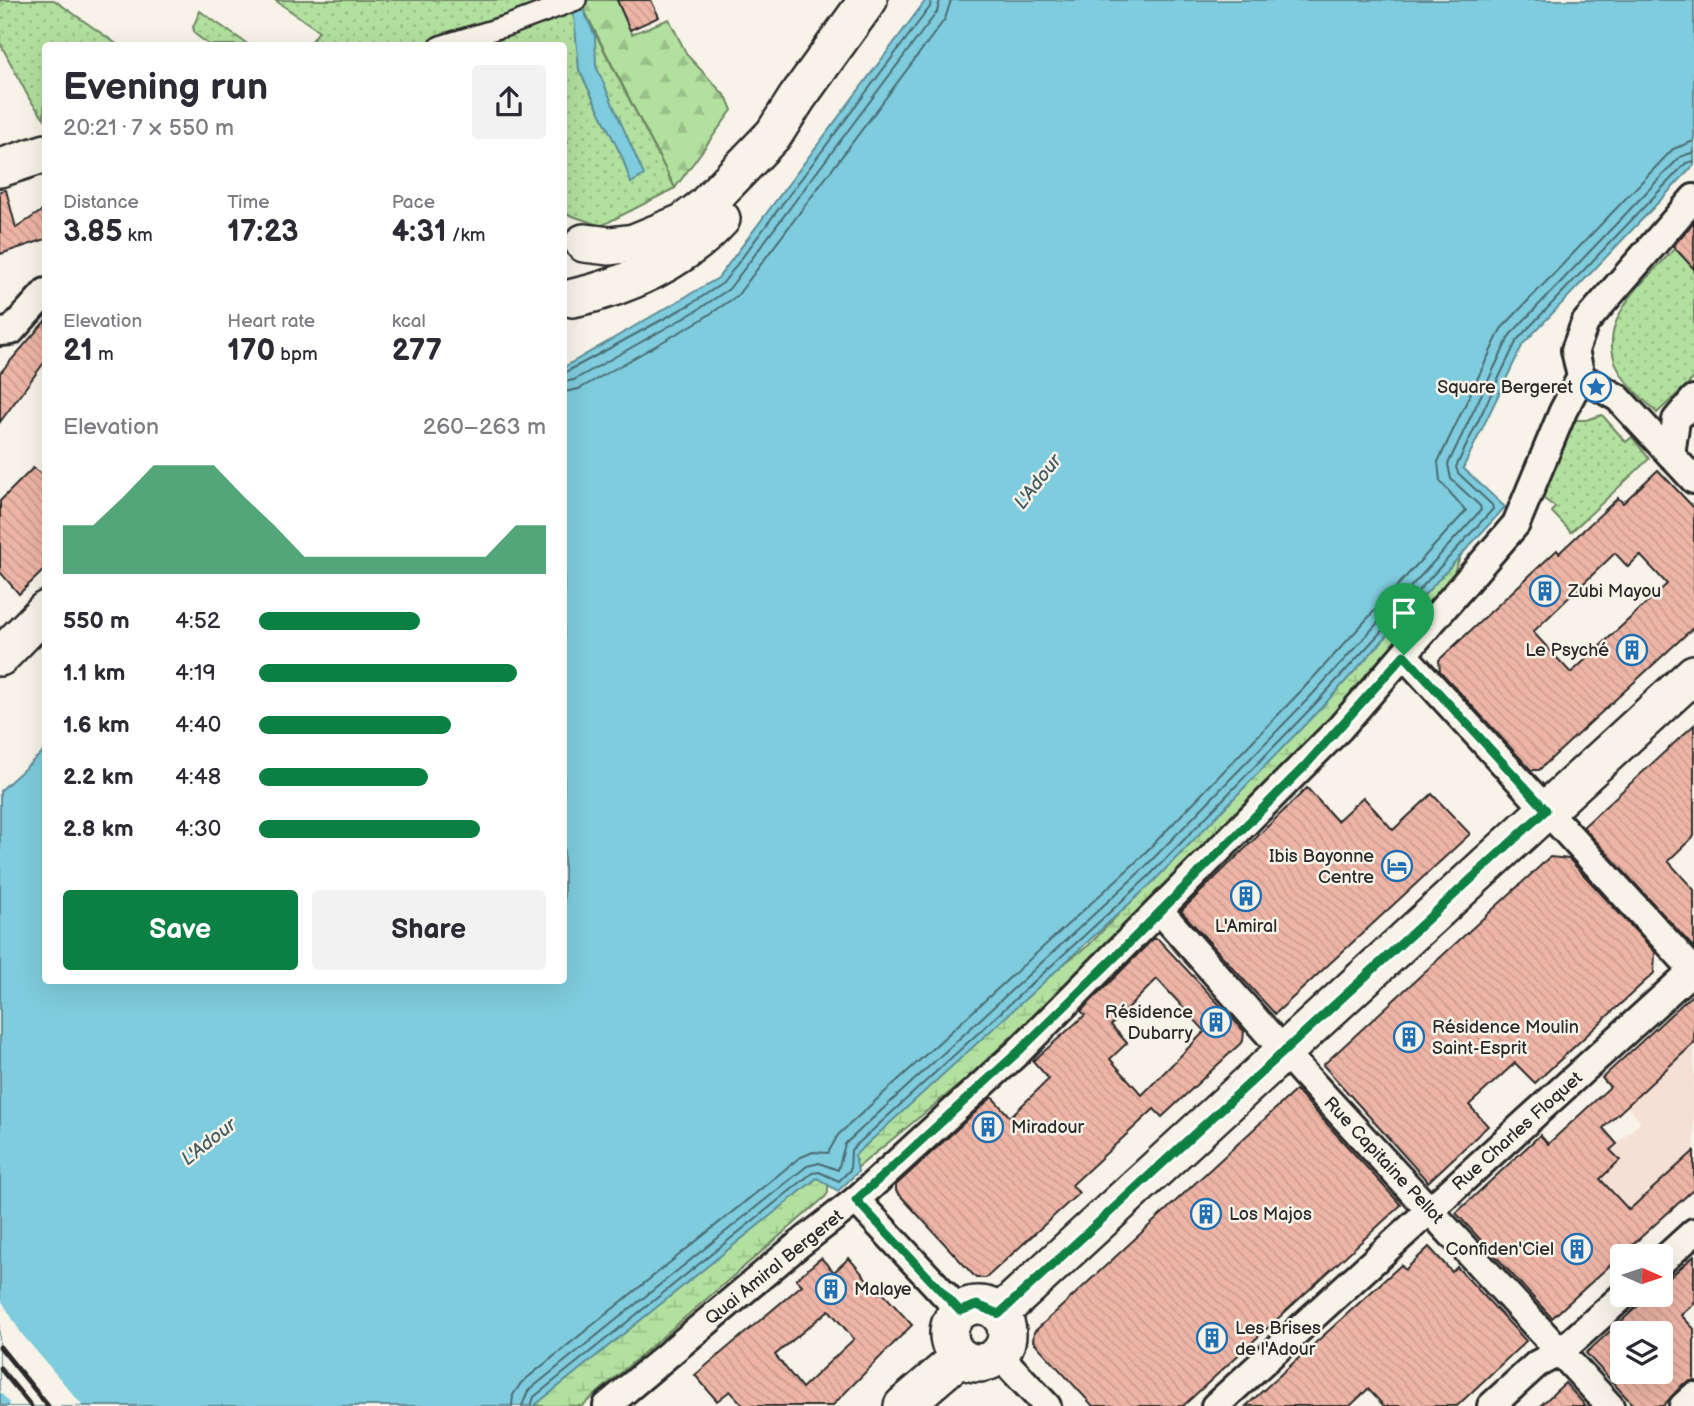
<!DOCTYPE html>
<html lang="en">
<head>
<meta charset="utf-8">
<style>
	body { margin:0; font-family:"Balsamiq Sans",sans-serif; background:#f2f2f3; color:#2b2b33; height:100vh; display:flex; flex-direction:column; font-size:26px; white-space:nowrap }
	* { box-sizing:border-box; margin:0 }
	p { font-size:23px; color:#7c7c81 }
	.icon { flex:none; width:38px; height:38px; fill:none; stroke:currentColor; stroke-width:2; stroke-linecap:round; stroke-linejoin:round }
	.map { position:relative; flex:1; overflow:hidden }
	.drawer { position:absolute; left:42px; top:42px; width:525px; height:942px; display:flex; flex-direction:column; background:#fff; border-radius:7px; box-shadow:0 7px 28px #0002 }
	.drawer>* { flex:none }
	.needle { width:46px; rotate:93deg }
	.controls { position:absolute; left:1610px; top:1244px; display:grid; gap:14px }
	.controls a { display:grid; place-items:center; width:63px; height:63px; border-radius:7px; background:#fff; box-shadow:0 7px 28px #0002; font-size:35px }
	.pin { position:absolute; display:grid; place-items:center; width:60px; height:60px; color:#fff; margin:-72px -30px; border-radius:50% 50% 50% 0; rotate:-45deg; box-shadow:0 0 7px #0007 }
	.pin .icon { rotate:45deg }
	.round { display:grid; place-items:center; flex:none; width:74px; height:74px; border-radius:7px; background:#f2f2f3 }
	.head { display:flex; align-items:center; justify-content:space-between; height:119px; padding:0 21px }
	h1 { font-size:38px; font-weight:600; line-height:52px }
	.metrics { display:grid; grid-template-columns:repeat(3,1fr); gap:10px; height:119px; padding:7px 21px }
	.metrics div { display:grid; align-content:center }
	.metrics b { font-size:30px; font-weight:600 }
	.metrics small { font-size:19px; font-weight:400 }
	.metrics p { font-size:19px }
	.chart { height:196px; padding:14px 21px }
	.chart p { display:flex; justify-content:space-between }
	.chart svg { width:100%; height:126px; margin-top:7px; fill:#0b8043; opacity:.7 }
	.primary-button { display:flex; gap:14px; margin-top:auto; padding:14px 21px }
	.primary-button a { flex:1; height:80px; border-radius:7px; background:#0b8043; color:#fff; font-size:28px; font-weight:600; line-height:80px; text-align:center }
	.primary-button a+a { background:#f2f2f3; color:#2b2b33 }
	ul { padding:0 21px; list-style:none; font-size:23px }
	li { display:grid; grid-template-columns:112px 84px 1fr; align-items:center; height:52px }
	li i { height:18px; border-radius:9px; background:#0b8043 }
	.map>svg:first-child { display:block }
	.built { fill:#f4e0d4 }
	.forest { fill:url(#forest-firs); stroke:#6e8664; stroke-width:2 }
	.wetland { fill:url(#wetland-marsh); stroke:#6e8664; stroke-width:2 }
	.park { fill:url(#park-dots); stroke:#6e8664; stroke-width:2 }
	.water { fill:#7eccdd; stroke:#5d8c96; stroke-width:2 }
	.pier { fill:#f7f3e8 }
	.lines { fill:none; stroke-linecap:round; stroke-linejoin:round }
	.shore { stroke:#4c6b72; stroke-width:2 }
	.building { fill:url(#building-back-hatch); stroke:#2b2b2b; stroke-width:2; fill-rule:evenodd }
	.pedestrian-casing { stroke:#2b2b2b; stroke-width:24 }
	.minor-casing { stroke:#2b2b2b; stroke-width:32 }
	.secondary-casing { stroke:#2b2b2b; stroke-width:42 }
	.pedestrian { stroke:#f7f3e8; stroke-width:19 }
	.minor { stroke:#f7f3e8; stroke-width:26 }
	.secondary { stroke:#f7f3e8; stroke-width:37 }
	.rail { stroke:#2b2b2b; stroke-width:5 }
	.route-casing { stroke:#fff; stroke-width:14 }
	.route { stroke:#0b8043; stroke-width:9 }
	.labels { text-anchor:middle; stroke-width:5; stroke-linejoin:round; paint-order:stroke }
	.poi-label { font-size:18px; fill:#2b2b2b; stroke:#f7f3e8; text-anchor:start }
	.street-label { font-size:18px; fill:#2b2b2b; stroke:#f7f3e8 }
	.water-label { font-size:19px; font-style:italic; fill:#445b60; stroke:#f7f3e8 }
</style>
</head>
<body>
<div class="map">
<svg width="1694" height="1406" viewBox="0 0 1694 1406">
	<defs>
		<pattern id="forest-firs" width="22" height="20" patternUnits="userSpaceOnUse" patternTransform="scale(1.75)"><rect width="22" height="20" fill="#b2e09e"/><path d="M5 1l3.5 6h-7zM16 11l3.5 6h-7z" fill="#99c088"/></pattern>
		<pattern id="wetland-marsh" width="20" height="14" patternUnits="userSpaceOnUse" patternTransform="scale(1.75)"><rect width="20" height="14" fill="#b2e09e"/><path d="M1 5h8M5 5V1M11 12h8M15 12V8" fill="none" stroke="#99c088"/></pattern>
		<pattern id="park-dots" width="8" height="8" patternUnits="userSpaceOnUse" patternTransform="scale(1.75)"><rect width="8" height="8" fill="#b2e09e"/><path d="M2 2h.1M6 6h.1" fill="none" stroke="#99c088" stroke-width="1.8" stroke-linecap="round"/></pattern>
		<pattern id="building-back-hatch" width="6" height="6" patternUnits="userSpaceOnUse" patternTransform="scale(1.75)"><rect width="6" height="6" fill="#eeb5a6"/><path d="M-1 5l2 2M0 0l6 6M5-1l2 2" fill="none" stroke="#cc9c8f"/></pattern>
	</defs>
	<rect width="100%" height="100%" fill="#f7f3e8"/>
	<filter id="ink" filterUnits="userSpaceOnUse"><feTurbulence type="fractalNoise" baseFrequency=".0143" numOctaves="2"/><feDisplacementMap in="SourceGraphic" scale="14" xChannelSelector="R" yChannelSelector="G"/><feConvolveMatrix kernelMatrix="1 2 1 2 8 2 1 2 1" color-interpolation-filters="sRGB"/></filter>
	<g filter="url(#ink)">
		<!-- built -->
		<polygon class="built" points="1690,997 1694,1001 1694,1189 1648,1231 1589,1168 1641,1122 1602,1078"/>
		<!-- forest -->
		<polygon class="forest" points="579,0 617,0 632,34 669,19 687,55 727,98 732,110 675,188"/>
		<!-- wetland -->
		<g class="wetland">
			<polygon points="1461,555 1454,572 1416,621 1344,705 1239,814 1103,950 965,1080 857,1168 853,1158 865,1143 1042,980 1089,945"/>
			<polygon points="811,1177 828,1180 828,1193 825,1197 582,1406 522,1406"/>
		</g>
		<!-- park -->
		<g class="park">
			<polygon points="0,0 54,0 118,45 46,46 44,118 30,100 0,43"/>
			<polygon points="275,0 578,0 675,188 601,226 564,213 564,145 568,142 564,134 564,46 309,45 319,31"/>
			<polygon points="200,11 204,14 249,45 209,45 195,34 193,27"/>
			<path d="M1675 248 1694 269V378L1657 413C1646 402 1633 391 1623 377 1588 326 1643 283 1675 248Z"/>
			<polygon points="1602,415 1626,442 1632,437 1649,459 1571,532 1552,512 1555,507 1537,494 1566,420 1586,420"/>
		</g>
		<!-- water -->
		<g class="water">
			<polygon points="566,0 579,0 595,36 596,66 644,175 631,183 622,157 579,70 574,17"/>
			<polygon points="926,0 1694,0 1694,165 1523,344 1463,468 1505,507 1321,708 1154,881 855,1155 858,1172 838,1191 817,1178 534,1406 0,1406 0,791 45,750 46,980 564,980 564,367 718,278"/>
		</g>
		<!-- pier -->
		<polygon class="pier" points="0,1298 21,1333 83,1406 9,1406 10,1403 0,1392"/>
		<g class="lines">
			<!-- shore -->
			<g class="shore">
				<polyline points="564,373 691,304 723,283 930,7 931,0"/>
				<polyline points="564,382 574,380 696,311 729,289 937,12 940,0"/>
				<polyline points="564,392 579,389 701,320 737,296 945,19 951,0"/>
				<polyline points="512,1406 513,1395 521,1383 799,1158 813,1152 828,1153 838,1135 1136,862 1302,690 1466,511 1440,481 1438,462 1501,329 1673,149 1694,141"/>
				<polyline points="522,1406 528,1391 807,1166 819,1163 838,1170 845,1144 1143,869 1310,697 1481,510 1480,506 1451,479 1448,464 1510,335 1680,157 1694,152"/>
				<polyline points="531,1406 534,1397 812,1173 819,1172 839,1181 850,1170 851,1150 1149,876 1316,703 1493,509 1492,505 1458,473 1456,467 1517,340 1686,163 1694,161"/>
			</g>
		</g>
		<!-- building -->
		<g class="building">
			<polygon points="617,0 651,0 659,17 630,30"/>
			<polygon points="6,190 16,228 46,208 46,239 0,254 0,191"/>
			<polygon points="1694,222 1694,269 1673,246"/>
			<polygon points="46,320 46,360 0,422 0,373"/>
			<polygon points="33,468 46,476 46,568 19,594 0,572 0,501"/>
			<path d="M1658 470 1694 508V627L1539 770H1531L1440 671 1439 660 1557 550 1559 553 1618 498 1623 503ZM1615 553 1628 567 1640 555 1667 584 1571 673 1533 632Z"/>
			<polygon points="1694,725 1694,836 1668,861 1694,890 1694,948 1583,827"/>
			<polygon points="1307,788 1337,821 1363,797 1393,830 1432,794 1470,834 1275,1014 1181,911"/>
			<polygon points="1550,857 1569,859 1655,952 1654,973 1535,1083 1515,1063 1469,1105 1488,1126 1428,1182 1323,1065"/>
			<path d="M1153 939H1158L1244 1031 1243 1041 1162 1117 1154 1109 1072 1185 1079 1193 986 1278H976L896 1191V1185L992 1097 1010 1117 1049 1079 1033 1061 1085 1015 1081 1011ZM1157 979 1205 1031 1142 1095 1110 1059 1127 1043 1111 1025Z"/>
			<polygon points="1694,993 1694,1043 1603,1128 1617,1144 1610,1150 1620,1160 1600,1179 1629,1210 1694,1151 1694,1189 1552,1318 1456,1213 1540,1135 1548,1144 1610,1087 1602,1078"/>
			<polygon points="1296,1090 1401,1205 1183,1406 1093,1406 1033,1341 1034,1332"/>
			<polygon points="1429,1247 1452,1272 1457,1267 1526,1341 1457,1406 1384,1406 1368,1389 1350,1406 1246,1406 1401,1265 1405,1270"/>
			<path d="M1694 1256V1304L1681 1315 1694 1329V1380L1683 1384 1663 1406H1634L1586 1353 1650 1295H1661V1285ZM1622 1334H1661V1372H1622Z"/>
			<path d="M821 1258 834 1272 849 1258 879 1294 882 1292 912 1325 832 1406H744L730 1391 717 1401 695 1375 802 1285 796 1279ZM829 1310 854 1339 802 1388 775 1355Z"/>
			<polygon points="1565,1383 1586,1406 1540,1406"/>
		</g>
		<g class="lines">
			<!-- pedestrian casing -->
			<g class="pedestrian-casing">
				<polyline id="pedestrian" points="440,46 509,25 576,0"/>
			</g>
			<!-- minor casing -->
			<g class="minor-casing">
				<g id="minor">
					<polyline points="0,332 11,331 46,292"/>
					<polyline points="1581,377 1618,398 1694,480"/>
					<polyline points="1671,455 1676,420 1694,399"/>
					<polyline points="1404,655 1694,971"/>
					<polyline points="1160,911 1304,1074 1610,1406"/>
					<polyline points="856,1200 960,1311"/>
					<polyline points="1661,1262 1694,1232"/>
					<polyline points="999,1355 1047,1406"/>
					<polyline points="607,1406 797,1246 856,1200 1019,1051 1340,728 1516,524 1563,411 1581,377 1575,350 1585,323 1694,198"/>
					<polyline points="1215,1406 1694,969"/>
					<polyline points="1491,1406 1537,1364 1560,1352 1624,1295"/>
					<polyline points="1683,1406 1694,1396"/>
				</g>
			</g>
			<!-- secondary casing -->
			<g class="secondary-casing">
				<g id="secondary">
					<polyline points="0,168 46,153"/>
					<polyline points="584,243 610,246 634,243 683,223 704,207 774,134 797,98 868,0"/>
					<path d="M573 298C626 287 684 260 721 219"/>
					<polyline points="0,657 46,610"/>
					<circle cx="978" cy="1334" r="29"/>
					<polyline points="999,1314 1694,674"/>
					<polyline points="903,1406 960,1357"/>
				</g>
			</g>
			<!-- pedestrian -->
			<use href="#pedestrian" class="pedestrian"/>
			<!-- minor -->
			<use href="#minor" class="minor"/>
			<!-- secondary -->
			<use href="#secondary" class="secondary"/>
			<!-- rail -->
			<g class="rail">
				<polyline points="0,1347 48,1406"/>
				<polyline points="0,1368 31,1406"/>
			</g>
		</g>
	</g>
	<g class="lines" filter="url(#ink)">
		<!-- route casing -->
		<g class="route-casing">
			<polygon id="route" points="1404,655 1546,810 999,1314 977,1305 960,1311 856,1200 1019,1051 1122,950 1303,768"/>
		</g>
		<!-- route -->
		<use href="#route" class="route"/>
	</g>
	<!-- icons -->
	<defs>
		<g id="sight-ring" transform="scale(1.575)"><circle r="9.5" fill="#f7f3e8" stroke="#1f6fb2" stroke-width="1.5"/><path d="M0-6L1.8-2.2L6-1.7L2.9 1.2L3.7 5.4L0 3.3L-3.7 5.4L-2.9 1.2L-6-1.7L-1.8-2.2Z" fill="#1f6fb2"/></g>
		<g id="building-ring" transform="scale(1.575)"><circle r="9.5" fill="#f7f3e8" stroke="#1f6fb2" stroke-width="1.5"/><path d="M-4-6H4V6H1V3H-1V6H-4ZM-2.5-4.3h1.7v1.8h-1.7ZM.8-4.3h1.7v1.8H.8ZM-2.5-1h1.7V.8h-1.7ZM.8-1h1.7V.8H.8Z" fill="#1f6fb2"/></g>
		<g id="hotel-ring" transform="scale(1.575)"><circle r="9.5" fill="#f7f3e8" stroke="#1f6fb2" stroke-width="1.5"/><path d="M-6-4.5h1.5V1H6V5H4.5V3h-9V5H-6ZM-4 0a1.8 1.8 0 1 1 3.6 0ZM.5 0V-2.5h3Q6-2.5 6 0Z" fill="#1f6fb2"/></g>
	</defs>
	<g fill-rule="evenodd">
		<use href="#sight-ring" x="1596" y="387"/>
		<use href="#building-ring" x="1545" y="591"/>
		<use href="#building-ring" x="1632" y="650"/>
		<use href="#hotel-ring" x="1397" y="866"/>
		<use href="#building-ring" x="1246" y="896"/>
		<use href="#building-ring" x="1216" y="1022"/>
		<use href="#building-ring" x="1409" y="1037"/>
		<use href="#building-ring" x="988" y="1127"/>
		<use href="#building-ring" x="1206" y="1214"/>
		<use href="#building-ring" x="1577" y="1249"/>
		<use href="#building-ring" x="831" y="1289"/>
		<use href="#building-ring" x="1212" y="1338"/>
	</g>
	<g class="labels">
		<!-- poi labels -->
		<g class="poi-label">
			<text x="1573" y="393" text-anchor="end">Square Bergeret</text>
			<text x="1568" y="597">Zubi Mayou</text>
			<text x="1609" y="656" text-anchor="end">Le Psyché</text>
			<text x="1374" y="862" text-anchor="end">Ibis Bayonne<tspan x="1374" dy="21">Centre</tspan></text>
			<text x="1246" y="932" text-anchor="middle">L'Amiral</text>
			<text x="1193" y="1018" text-anchor="end">Résidence<tspan x="1193" dy="21">Dubarry</tspan></text>
			<text x="1432" y="1033">Résidence Moulin<tspan x="1432" dy="21">Saint-Esprit</tspan></text>
			<text x="1011" y="1133">Miradour</text>
			<text x="1229" y="1220">Los Majos</text>
			<text x="1554" y="1255" text-anchor="end">Confiden'Ciel</text>
			<text x="854" y="1295">Malaye</text>
			<text x="1235" y="1334">Les Brises<tspan x="1235" dy="21">de l'Adour</tspan></text>
		</g>
		<!-- street labels -->
		<g class="street-label">
			<text transform="translate(1517 1131) rotate(-42)" y="6">Rue Charles Floquet</text>
			<text transform="translate(1384 1160) rotate(47)" y="6">Rue Capitaine Pellot</text>
			<text transform="translate(774 1267) rotate(-39)" y="6">Quai Amiral Bergeret</text>
		</g>
		<!-- water labels -->
		<g class="water-label">
			<text transform="translate(1037 481) rotate(-52)" y="7">L'Adour</text>
			<text transform="translate(208 1141) rotate(-38)" y="7">L'Adour</text>
		</g>
	</g>
</svg>
<div class="controls">
<a><svg class="needle" viewBox="-14 -14 28 28"><path d="M0-13l5 13h-10z" fill="#e53935"/><path d="M0 13l5-13h-10z" fill="#7c7c81"/></svg></a>
<a><svg class="icon" aria-label="layers" viewBox="0 0 24 24"><path d="M12 4l9 5-9 5-9-5zM3 14l9 5 9-5"/></svg></a>
</div>
<div class="pin" style="left:1404px;top:655px;background:#1e9e55"><svg class="icon" aria-label="arrive" viewBox="0 0 24 24"><path d="M6 21V4h12l-3 4 3 4H6"/></svg></div>
<section class="drawer">
<div class="head"><div><h1>Evening run</h1><p>20:21 · 7 × 550 m</p></div><a class="round"><svg class="icon" aria-label="share" viewBox="0 0 24 24"><path d="M12 15V3M7 8l5-5 5 5M5 13v7h14v-7"/></svg></a></div>
<div class="metrics">
<div><p>Distance</p><b>3.85<small> km</small></b></div>
<div><p>Time</p><b>17:23</b></div>
<div><p>Pace</p><b>4:31<small> /km</small></b></div>
</div>
<div class="metrics">
<div><p>Elevation</p><b>21<small> m</small></b></div>
<div><p>Heart rate</p><b>170<small> bpm</small></b></div>
<div><p>kcal</p><b>277</b></div>
</div>
<div class="chart"><p><span>Elevation</span>260–263 m</p>
<svg viewBox="0 0 160 44" preserveAspectRatio="none"><path d="M0 44V27L10 27L20 17L30 6L40 6L50 6L60 17L70 27L80 38L90 38L100 38L110 38L120 38L130 38L140 38L150 27L160 27V44z"/></svg>
</div>
<ul>
<li><b>550 m</b>4:52<i style="width:56%"></i></li>
<li><b>1.1 km</b>4:19<i style="width:90%"></i></li>
<li><b>1.6 km</b>4:40<i style="width:67%"></i></li>
<li><b>2.2 km</b>4:48<i style="width:59%"></i></li>
<li><b>2.8 km</b>4:30<i style="width:77%"></i></li>
</ul>
<div class="primary-button"><a>Save</a><a>Share</a></div>
</section>
</div>
</body>
</html>
